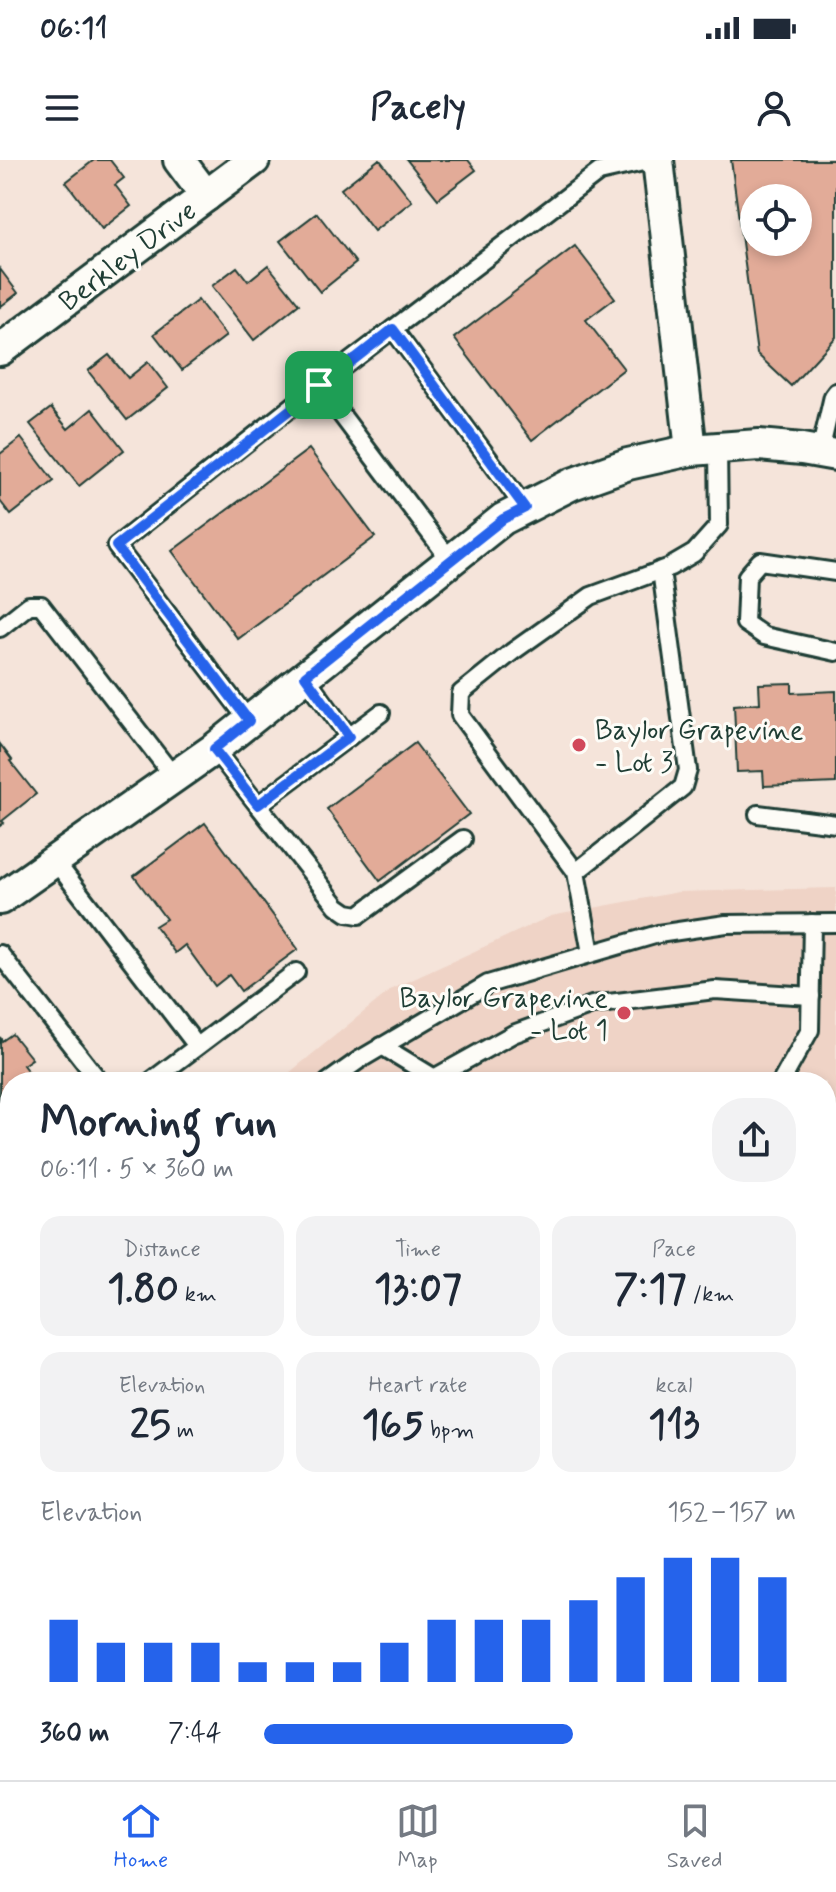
<!DOCTYPE html>
<html lang="en">
<head>
<meta charset="utf-8">
<style>
	body { margin:0; font-family:Mynerve,sans-serif; background:#f2f2f3; color:#1f2937; height:100vh; display:flex; flex-direction:column; font-size:30px; white-space:nowrap }
	* { box-sizing:border-box; margin:0 }
	p { font-size:26px; color:#747a83 }
	.icon { flex:none; width:44px; height:44px; fill:none; stroke:currentColor; stroke-width:2; stroke-linecap:round; stroke-linejoin:round }
	.map { position:relative; flex:1; overflow:hidden }
	.side { position:absolute; left:0px; top:912px; width:836px; height:708px; display:flex; flex-direction:column; background:#fff; border-radius:32px 32px 0 0; box-shadow:0 4px 12px #0003 }
	.side>* { flex:none }
	.fabs { position:absolute; left:740px; top:24px; display:grid; gap:16px }
	.fabs a { display:grid; place-items:center; width:72px; height:72px; border-radius:50%; background:#fff; box-shadow:0 4px 12px #0003; font-size:40px }
	.pin { position:absolute; display:grid; place-items:center; width:68px; height:68px; color:#fff; margin:-34px; border-radius:16px; box-shadow:0 4px 12px #0006 }
	.round { display:grid; place-items:center; flex:none; width:84px; height:84px; border-radius:32px; background:#f2f2f3 }
	.overview { display:flex; align-items:center; justify-content:space-between; height:136px; padding:0 40px }
	h1 { font-size:44px; font-weight:800; line-height:60px }
	.stats { display:grid; grid-template-columns:repeat(3,1fr); gap:12px; height:136px; padding:8px 40px }
	.stats div { display:grid; align-content:center; border-radius:20px; background:#f2f2f3; text-align:center }
	.stats b { font-size:40px; font-weight:800 }
	.stats small { font-size:22px; font-weight:400 }
	.stats p { font-size:22px }
	.chart { height:224px; padding:16px 40px }
	.chart p { display:flex; justify-content:space-between }
	.chart svg { width:100%; height:144px; margin-top:8px; stroke:#2563eb; stroke-width:6 }
	ul { padding:0 40px; list-style:none; font-size:26px }
	li { display:grid; grid-template-columns:128px 96px 1fr; align-items:center; height:60px }
	li i { height:20px; border-radius:10px; background:#2563eb }
	.status { display:flex; justify-content:space-between; align-items:center; height:56px; padding:0 40px; background:#fff; direction:ltr }
	.status svg { height:22px; fill:currentColor }
	header { display:flex; justify-content:space-between; align-items:center; height:104px; padding:0 40px; background:#fff; font-size:36px; font-weight:800 }
	.menu { display:flex; justify-content:space-around; align-items:center; height:112px; border-top:2px solid #e0e1e3; background:#fff; font-size:22px; color:#747a83 }
	.menu a { display:grid; justify-items:center; gap:4px }
	.menu .active { color:#2563eb }
	.map>svg:first-child { display:block }
	.built { fill:#efd3c6 }
	.building { fill:#e2ab98; stroke:#1f3d34; stroke-width:2; fill-rule:evenodd }
	.lines { fill:none; stroke-linecap:round; stroke-linejoin:round }
	.service-casing { stroke:#1f3d34; stroke-width:22 }
	.minor-casing { stroke:#1f3d34; stroke-width:36 }
	.tertiary-casing { stroke:#1f3d34; stroke-width:44 }
	.service { stroke:#fdfcf7; stroke-width:16 }
	.minor { stroke:#fdfcf7; stroke-width:30 }
	.tertiary { stroke:#fdfcf7; stroke-width:38 }
	.route-casing { stroke:#fff; stroke-width:16 }
	.route { stroke:#2563eb; stroke-width:10 }
	.poi-dot { fill:#d1495b; stroke:#fdfcf7; stroke-width:3 }
	.labels { text-anchor:middle; stroke-width:6; stroke-linejoin:round; paint-order:stroke }
	.street-label { font-size:28px; fill:#1f3d34; stroke:#fdfcf7 }
	.poi-label { font-size:28px; fill:#1f3d34; stroke:#fdfcf7; text-anchor:start }
</style>
</head>
<body>
<div class="status"><b>06:11</b><svg viewBox="0 0 49 12"><path d="M0 12V9h3v3zM5 12V6h3v6zM10 12V3h3v9zM15 12V0h3v12zM26 1h20v11H26zM47 4h2v5h-2z"/></svg></div>
<header><svg class="icon" aria-label="menu" viewBox="0 0 24 24"><path d="M4 6h16M4 12h16M4 18h16"/></svg>Pacely<svg class="icon" aria-label="person" viewBox="0 0 24 24"><circle cx="12" cy="8" r="4"/><path d="M4 21q1-7 8-7t8 7"/></svg></header>
<div class="map">
<svg width="836" height="1620" viewBox="0 0 836 1620">
	<rect width="100%" height="100%" fill="#f5e4da"/>
	<filter id="ink" filterUnits="userSpaceOnUse"><feTurbulence type="fractalNoise" baseFrequency=".0125" numOctaves="2"/><feDisplacementMap in="SourceGraphic" scale="16" xChannelSelector="R" yChannelSelector="G"/><feConvolveMatrix kernelMatrix="1 2 1 2 8 2 1 2 1" color-interpolation-filters="sRGB"/></filter>
	<g filter="url(#ink)">
		<!-- built -->
		<polygon class="built" points="836,728 836,1620 443,1620 432,1610 826,1610 826,922 278,922 392,829 551,756 678,732"/>
		<!-- building -->
		<g class="building">
			<polygon points="94,0 110,0 124,18 115,25 131,46 102,69 66,22"/>
			<polygon points="378,0 380,0 412,41 374,71 341,29"/>
			<polygon points="407,0 468,0 476,10 438,39"/>
			<path d="M731 0H836V177L791 226 757 194ZM754 38H798V82H754Z"/>
			<polygon points="317,53 356,103 320,132 280,81"/>
			<polygon points="575,86 615,138 586,160 624,209 532,280 454,178"/>
			<polygon points="268,105 299,144 254,180 212,126 237,107 248,121"/>
			<polygon points="0,109 18,133 0,147"/>
			<polygon points="198,140 226,176 182,210 154,174"/>
			<polygon points="109,195 128,218 148,202 168,228 127,260 88,211"/>
			<polygon points="51,248 68,269 92,249 124,290 79,326 30,264"/>
			<polygon points="21,278 54,321 11,355 0,341 0,294"/>
			<polygon points="309,289 375,377 238,479 172,391"/>
			<polygon points="792,523 792,533 836,531 836,623 764,626 763,611 737,612 734,545 760,543 759,524"/>
			<polygon points="415,583 469,654 380,721 327,649"/>
			<polygon points="0,584 12,600 10,601 36,634 2,661 4,663 0,666"/>
			<polygon points="205,663 298,789 241,831 229,815 215,826 185,785 175,793 155,766 166,759 134,716"/>
			<polygon points="12,874 32,899 23,905 36,922 10,922 10,1006 2,1012 0,1009 0,877 2,881"/>
			<polygon points="836,1048 836,1620 824,1620 807,1610 826,1610 826,1065"/>
			<polygon points="5,1234 10,1241 10,1292 0,1299 0,1237"/>
			<polygon points="10,1458 10,1527 0,1514 0,1465"/>
			<polygon points="80,1610 167,1610 175,1620 87,1620"/>
			<polygon points="503,1610 589,1610 584,1620 520,1620"/>
			<polygon points="659,1610 764,1610 759,1620 676,1620"/>
		</g>
		<g class="lines">
			<!-- service casing -->
			<g class="service-casing">
				<g id="service">
					<polyline points="319,225 393,169"/>
					<polyline points="820,292 833,236 836,232"/>
					<polyline points="525,348 393,169 599,12 652,0"/>
					<polyline points="836,412 760,401 747,416 745,463 764,476 836,492"/>
					<polyline points="0,468 29,445 41,445 174,617"/>
					<polyline points="305,516 349,577"/>
					<polyline points="249,561 116,386 319,225 451,401"/>
					<polyline points="214,589 337,746 347,753 359,755 463,679"/>
					<polyline points="258,645 381,553"/>
					<polyline points="758,654 836,664"/>
					<polyline points="55,701 197,886"/>
					<polyline points="576,712 683,627 688,610 661,410"/>
					<polyline points="591,793 576,712 460,555 461,533 512,492 591,436 670,407 694,393 719,365 718,288"/>
					<polyline points="0,794 100,922"/>
					<polyline points="382,886 441,922"/>
					<polyline points="150,922 296,812"/>
					<polyline points="328,922 359,900 488,824 658,774 726,764 836,763"/>
					<polyline points="431,922 434,918 513,874 592,845 715,830 811,836"/>
					<polyline points="781,922 810,870 812,763"/>
				</g>
			</g>
			<!-- minor casing -->
			<g class="minor-casing">
				<g id="minor">
					<polyline points="179,0 206,36"/>
					<polyline points="658,0 691,290"/>
					<polyline points="0,190 254,0"/>
					<polyline points="0,739 214,589 503,359 572,324 628,304 691,290 759,285 802,289 836,295"/>
					<polyline points="0,1382 10,1374"/>
					<polyline points="288,1620 301,1610"/>
				</g>
			</g>
			<!-- tertiary casing -->
			<g class="tertiary-casing">
				<g id="tertiary">
					<polyline points="0,1134 10,1147"/>
					<polyline points="378,1610 387,1620"/>
				</g>
			</g>
			<!-- service -->
			<use href="#service" class="service"/>
			<!-- minor -->
			<use href="#minor" class="minor"/>
			<!-- tertiary -->
			<use href="#tertiary" class="tertiary"/>
		</g>
	</g>
	<g class="lines" filter="url(#ink)">
		<!-- route casing -->
		<g class="route-casing">
			<polygon id="route" points="393,169 525,348 503,359 305,516 349,577 258,645 214,589 249,561 116,386"/>
		</g>
		<!-- route -->
		<use href="#route" class="route"/>
	</g>
	<!-- markers -->
	<g class="poi-dot">
		<circle cx="579" cy="585" r="8"/>
		<circle cx="624" cy="853" r="8"/>
	</g>
	<g class="labels">
		<!-- street labels -->
		<g class="street-label">
			<text transform="translate(127 95) rotate(-37)" y="10">Berkley Drive</text>
		</g>
		<!-- poi labels -->
		<g class="poi-label">
			<text x="595" y="579">Baylor Grapevine<tspan x="595" dy="32">- Lot 3</tspan></text>
			<text x="608" y="847" text-anchor="end">Baylor Grapevine<tspan x="608" dy="32">- Lot 1</tspan></text>
		</g>
	</g>
</svg>
<div class="fabs">
<a><svg class="icon" aria-label="locate" viewBox="0 0 24 24"><circle cx="12" cy="12" r="6"/><path d="M12 2v4M12 18v4M2 12h4M18 12h4"/></svg></a>
</div>
<div class="pin" style="left:319px;top:225px;background:#1e9e55"><svg class="icon" aria-label="arrive" viewBox="0 0 24 24"><path d="M6 21V4h12l-3 4 3 4H6"/></svg></div>
<section class="side">
<div class="overview"><div><h1>Morning run</h1><p>06:11 · 5 × 360 m</p></div><a class="round"><svg class="icon" aria-label="share" viewBox="0 0 24 24"><path d="M12 15V3M7 8l5-5 5 5M5 13v7h14v-7"/></svg></a></div>
<div class="stats">
<div><p>Distance</p><b>1.80<small> km</small></b></div>
<div><p>Time</p><b>13:07</b></div>
<div><p>Pace</p><b>7:17<small> /km</small></b></div>
</div>
<div class="stats">
<div><p>Elevation</p><b>25<small> m</small></b></div>
<div><p>Heart rate</p><b>165<small> bpm</small></b></div>
<div><p>kcal</p><b>113</b></div>
</div>
<div class="chart"><p><span>Elevation</span>152–157 m</p>
<svg viewBox="0 0 160 44" preserveAspectRatio="none"><path d="M5 44V25M15 44V32M25 44V32M35 44V32M45 44V38M55 44V38M65 44V38M75 44V32M85 44V25M95 44V25M105 44V25M115 44V19M125 44V12M135 44V6M145 44V6M155 44V12"/></svg>
</div>
<ul>
<li><b>360 m</b>7:44<i style="width:58%"></i></li>
</ul>
</section>
</div>
<nav class="menu">
<a class="active"><svg class="icon" aria-label="home" viewBox="0 0 24 24"><path d="M3 11l9-7 9 7M6 9v11h12V9"/></svg>Home</a>
<a><svg class="icon" aria-label="map" viewBox="0 0 24 24"><path d="M3 6l6-2 6 2 6-2v14l-6 2-6-2-6 2zM9 4v14M15 6v14"/></svg>Map</a>
<a><svg class="icon" aria-label="saved" viewBox="0 0 24 24"><path d="M7 4h10v16l-5-4-5 4z"/></svg>Saved</a>
</nav>
</body>
</html>
